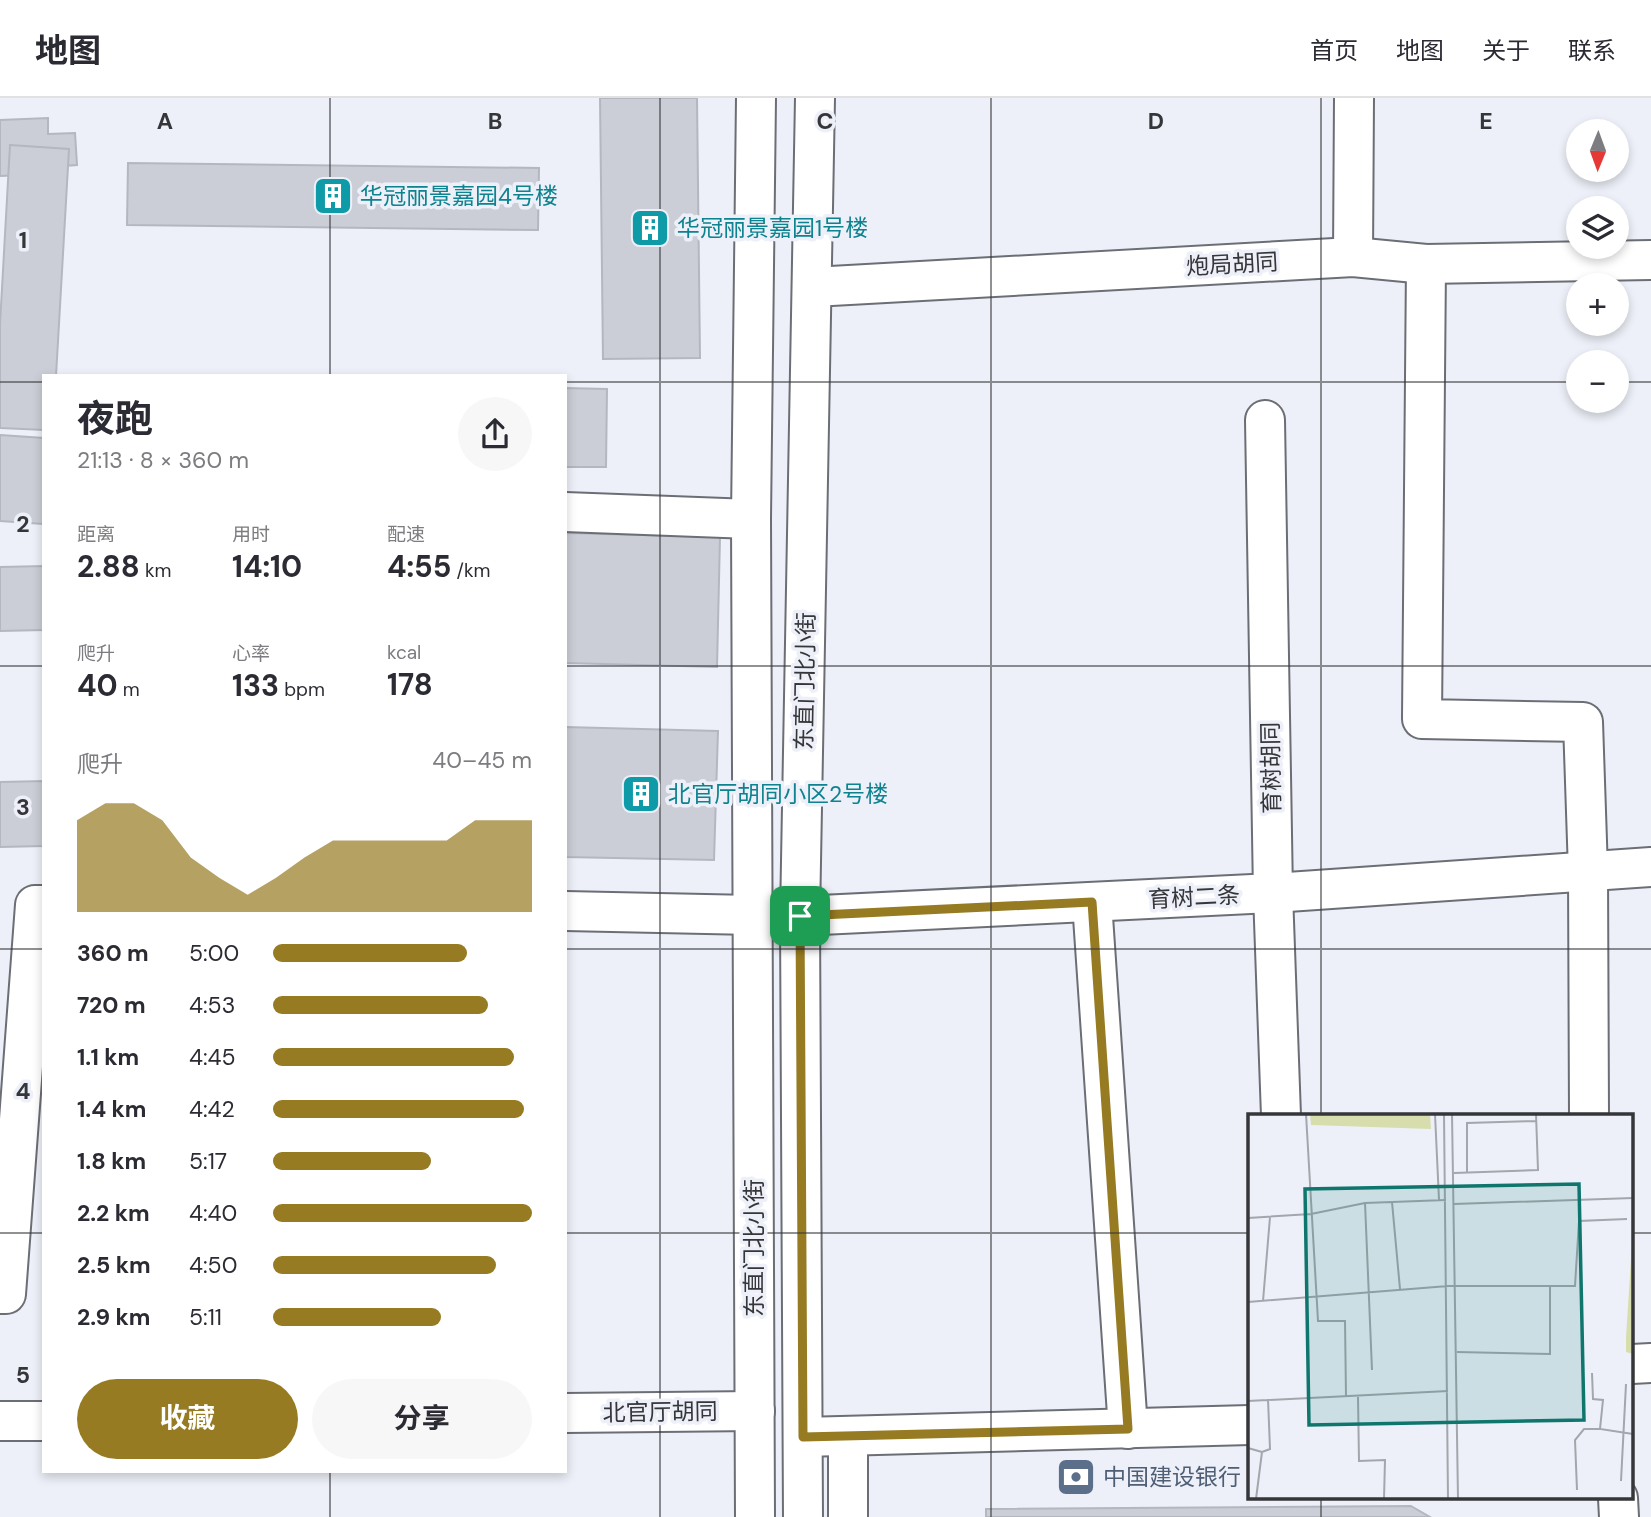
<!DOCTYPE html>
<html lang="zh">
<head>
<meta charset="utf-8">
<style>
	body { margin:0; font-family:"DM Sans","Noto Sans SC",sans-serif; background:#f7f7f7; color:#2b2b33; height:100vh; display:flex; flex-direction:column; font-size:26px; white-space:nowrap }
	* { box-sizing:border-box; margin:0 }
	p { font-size:23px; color:#7c7c81 }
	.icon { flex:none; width:38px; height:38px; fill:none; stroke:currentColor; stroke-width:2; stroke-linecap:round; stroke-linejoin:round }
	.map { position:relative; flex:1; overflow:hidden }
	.side { position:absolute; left:42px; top:276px; width:525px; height:1099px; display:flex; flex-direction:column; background:#fff; border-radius:0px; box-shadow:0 4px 10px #0003 }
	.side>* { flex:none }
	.needle { width:46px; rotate:181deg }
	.controls { position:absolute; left:1566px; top:21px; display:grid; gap:14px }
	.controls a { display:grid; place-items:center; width:63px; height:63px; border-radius:50%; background:#fff; box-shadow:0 4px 10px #0003; font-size:35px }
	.pin { position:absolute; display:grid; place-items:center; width:60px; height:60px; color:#fff; margin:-30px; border-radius:14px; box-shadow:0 4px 10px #0006 }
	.round { display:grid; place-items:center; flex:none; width:74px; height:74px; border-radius:37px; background:#f7f7f7 }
	.headline { display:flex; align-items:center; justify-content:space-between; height:119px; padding:0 35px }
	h1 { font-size:38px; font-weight:700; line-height:52px }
	.stats { display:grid; grid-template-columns:repeat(3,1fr); gap:10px; height:119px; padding:7px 35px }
	.stats div { display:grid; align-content:center }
	.stats b { font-size:30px; font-weight:700 }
	.stats small { font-size:19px; font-weight:400 }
	.stats p { font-size:19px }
	.chart { height:196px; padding:14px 35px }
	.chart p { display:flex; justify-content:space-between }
	.chart svg { width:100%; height:126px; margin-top:7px; fill:#967b22; opacity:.7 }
	.primary-button { display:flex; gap:14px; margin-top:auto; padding:14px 35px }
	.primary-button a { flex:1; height:80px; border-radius:42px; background:#967b22; color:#fff; font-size:28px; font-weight:700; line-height:80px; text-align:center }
	.primary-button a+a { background:#f7f7f7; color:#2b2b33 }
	ul { padding:0 35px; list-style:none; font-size:23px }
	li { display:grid; grid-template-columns:112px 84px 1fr; align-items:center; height:52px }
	li i { height:18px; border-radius:9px; background:#967b22 }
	header { display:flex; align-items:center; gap:42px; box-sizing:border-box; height:98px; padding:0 35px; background:#fff; border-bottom:2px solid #e1e1e2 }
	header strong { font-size:33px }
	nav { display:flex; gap:38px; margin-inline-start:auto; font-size:24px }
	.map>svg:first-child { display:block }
	.building { fill:#cbced6; stroke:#b4b7bf; stroke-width:2 }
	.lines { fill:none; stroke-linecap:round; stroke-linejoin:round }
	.minor-casing { stroke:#6c6e75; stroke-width:42 }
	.major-casing { stroke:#6c6e75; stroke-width:42 }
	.minor { stroke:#fff; stroke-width:38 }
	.major { stroke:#fff; stroke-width:38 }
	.route-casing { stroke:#fff; stroke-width:14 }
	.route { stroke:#967b22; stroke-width:9 }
	.grid { fill:none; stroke:#353639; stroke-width:2; stroke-opacity:0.55 }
	.labels { text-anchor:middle; stroke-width:7; stroke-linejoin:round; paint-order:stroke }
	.culture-label { font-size:23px; fill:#0d838f; stroke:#edf0f8; text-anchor:start }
	.street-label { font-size:23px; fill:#353639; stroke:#edf0f8 }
	.service-label { font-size:23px; fill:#4e5e75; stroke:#edf0f8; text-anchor:start }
	.inset-road { fill:none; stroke:#a3a6ac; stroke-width:2 }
	.view { fill:#0f766e; fill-opacity:0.15; stroke:#0f766e; stroke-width:3.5 }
	.inset-edge { fill:none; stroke:#353639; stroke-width:3.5 }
	.grid-label { font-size:23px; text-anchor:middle; font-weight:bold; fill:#353639; stroke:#edf0f8; stroke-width:7; stroke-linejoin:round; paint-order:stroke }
</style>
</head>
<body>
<header>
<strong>地图</strong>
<nav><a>首页</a><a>地图</a><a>关于</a><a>联系</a></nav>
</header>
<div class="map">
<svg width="1651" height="1419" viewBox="0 0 1651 1419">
	<rect width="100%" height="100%" fill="#edf0f8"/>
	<!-- building -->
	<g class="building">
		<polygon points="600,0 697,0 700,260 603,261"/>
		<polygon points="48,20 48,36 75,35 77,67 48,69 48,76 0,78 0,22"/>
		<polygon points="10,47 69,51 56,278 44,278 44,332 0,330 0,226"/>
		<polygon points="128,65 539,70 538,132 127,127"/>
		<polygon points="565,290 607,291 606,369 565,369"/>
		<polygon points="0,337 44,340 43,426 0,423"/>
		<polygon points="565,435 720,439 717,569 565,565"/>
		<polygon points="44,468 44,532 0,533 0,469"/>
		<polygon points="565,629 718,633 714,762 565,759"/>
		<polygon points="44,683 44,748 0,749 0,684"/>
		<polygon points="1411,1408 1430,1419 986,1419 986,1411"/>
	</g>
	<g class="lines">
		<!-- minor casing -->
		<g class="minor-casing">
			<g id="minor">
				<polyline points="1353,159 1354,0"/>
				<polyline points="1426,166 1422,621 1583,624 1588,773 1589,1018"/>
				<polyline points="813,189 1353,159 1426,166 1651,162"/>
				<polyline points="1265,322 1273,795 1281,1018"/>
				<polyline points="565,414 751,421"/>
				<polyline points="1092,804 1128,1331"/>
				<polyline points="565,813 800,818 1273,795 1651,769"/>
				<polyline points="0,1196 6,1196 35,807 44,807"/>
				<polyline points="1632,1266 1651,1265"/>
				<polyline points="565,1315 755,1313"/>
				<polyline points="0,1323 44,1323"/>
				<polyline points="848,1338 848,1419"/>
				<polyline points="803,1339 1250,1327"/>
				<polyline points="1618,1400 1619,1419"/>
			</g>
		</g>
		<!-- major casing -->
		<g class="major-casing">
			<g id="major">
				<polyline points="755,1419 751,421 756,0"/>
				<polyline points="803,1419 800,818 815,0"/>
			</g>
		</g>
		<!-- minor -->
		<use href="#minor" class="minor"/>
		<!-- major -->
		<use href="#major" class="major"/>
	</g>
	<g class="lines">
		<!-- route casing -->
		<g class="route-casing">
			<polygon id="route" points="1092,804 1128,1331 803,1339 800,818"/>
		</g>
		<!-- route -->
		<use href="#route" class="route"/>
	</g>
	<!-- grid -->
	<path class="grid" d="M330 0V278M660 0V1419M991 0V1419M1321 0V1018M0 284H44M565 284H1578M1617 284H1651M0 568H44M565 568H1651M0 851H44M565 851H1651M0 1135H44M565 1135H1250M1632 1135H1651M330 1374V1419M1321 1400V1419"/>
	<!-- icons -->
	<defs>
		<g id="building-square" transform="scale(2.0125)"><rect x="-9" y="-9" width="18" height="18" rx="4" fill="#0f9aa8" stroke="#edf0f8"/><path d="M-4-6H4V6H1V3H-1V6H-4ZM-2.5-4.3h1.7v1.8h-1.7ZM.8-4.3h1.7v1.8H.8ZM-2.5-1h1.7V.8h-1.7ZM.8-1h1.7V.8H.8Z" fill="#fff"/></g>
		<g id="bank-square" transform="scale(2.0125)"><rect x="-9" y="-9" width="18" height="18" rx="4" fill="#5c6f8a" stroke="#edf0f8"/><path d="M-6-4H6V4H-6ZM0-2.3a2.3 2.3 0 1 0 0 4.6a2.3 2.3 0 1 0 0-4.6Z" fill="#fff"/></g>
	</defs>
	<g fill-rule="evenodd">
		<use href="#building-square" x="333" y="98"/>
		<use href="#building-square" x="650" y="130"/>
		<use href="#building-square" x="641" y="696"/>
		<use href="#bank-square" x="1076" y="1379"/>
	</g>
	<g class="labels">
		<!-- culture labels -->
		<g class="culture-label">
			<text x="360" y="106">华冠丽景嘉园4号楼</text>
			<text x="677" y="138">华冠丽景嘉园1号楼</text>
			<text x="668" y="704">北官厅胡同小区2号楼</text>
		</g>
		<!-- street labels -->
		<g class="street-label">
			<text transform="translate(1232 166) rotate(-3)" y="8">炮局胡同</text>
			<text transform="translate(805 583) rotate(-89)" y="8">东直门北小街</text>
			<text transform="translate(1271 670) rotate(-91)" y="8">育树胡同</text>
			<text transform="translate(1194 799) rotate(-3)" y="8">育树二条</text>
			<text transform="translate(754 1150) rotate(-90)" y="8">东直门北小街</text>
			<text transform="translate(660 1314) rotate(-1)" y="8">北官厅胡同</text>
		</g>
		<!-- service labels -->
		<g class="service-label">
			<text x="1103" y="1387">中国建设银行</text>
		</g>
	</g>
	<!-- overview -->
	<g transform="translate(1248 1016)">
		<rect width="385" height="385" fill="#edf0f8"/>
		<path d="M182 0 183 15 63 11 62 0ZM385 113V240L378 238V224Z" fill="#d7ddad"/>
		<path class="inset-road" d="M58 0 70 207H97L98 282M187 0 191 86M196 0 200 385M204 0 210 385M206 59 290 56 288 0M219 59V9L288 7M144 88 152 175M117 89 124 256M206 90 385 84M0 104 63 100 117 89 198 86M15 187 22 103M0 188 200 172H327L331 107 379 105M209 238 302 240V172M344 259 345 285 355 286 352 315 385 320M110 283 111 347 137 346 136 385M0 287 200 277M0 334 14 338 8 385M14 338 22 335 20 285M373 367 378 270M329 376 327 326 336 315H352"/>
		<path class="view" d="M331 70 336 306 61 311 57 75Z"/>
		<rect width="385" height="385" class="inset-edge"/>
	</g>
	<g class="grid-label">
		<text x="165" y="31">A</text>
		<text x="495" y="31">B</text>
		<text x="825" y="31">C</text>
		<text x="1156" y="31">D</text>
		<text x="1486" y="31">E</text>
		<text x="23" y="150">1</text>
		<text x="23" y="434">2</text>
		<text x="23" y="717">3</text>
		<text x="23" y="1001">4</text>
		<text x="23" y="1285">5</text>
	</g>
</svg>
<div class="controls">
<a><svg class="needle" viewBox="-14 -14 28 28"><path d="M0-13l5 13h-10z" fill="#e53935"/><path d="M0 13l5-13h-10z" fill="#7c7c81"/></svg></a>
<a><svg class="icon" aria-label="layers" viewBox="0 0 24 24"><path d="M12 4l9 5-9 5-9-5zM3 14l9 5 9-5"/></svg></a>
<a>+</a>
<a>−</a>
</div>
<div class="pin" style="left:800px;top:818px;background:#1e9e55"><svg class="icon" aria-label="arrive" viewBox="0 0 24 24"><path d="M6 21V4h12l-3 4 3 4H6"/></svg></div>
<section class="side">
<div class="headline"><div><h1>夜跑</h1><p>21:13 · 8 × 360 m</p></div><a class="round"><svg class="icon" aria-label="share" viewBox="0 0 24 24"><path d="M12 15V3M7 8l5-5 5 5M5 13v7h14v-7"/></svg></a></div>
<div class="stats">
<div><p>距离</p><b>2.88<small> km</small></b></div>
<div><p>用时</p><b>14:10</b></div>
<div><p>配速</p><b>4:55<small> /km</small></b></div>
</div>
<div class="stats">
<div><p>爬升</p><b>40<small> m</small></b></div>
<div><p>心率</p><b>133<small> bpm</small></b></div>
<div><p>kcal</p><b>178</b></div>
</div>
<div class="chart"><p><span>爬升</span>40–45 m</p>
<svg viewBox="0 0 160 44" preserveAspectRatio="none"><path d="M0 44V12L10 6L20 6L30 12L40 25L50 32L60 38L70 32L80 25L90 19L100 19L110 19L120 19L130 19L140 12L150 12L160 12V44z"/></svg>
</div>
<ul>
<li><b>360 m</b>5:00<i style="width:75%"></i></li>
<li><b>720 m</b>4:53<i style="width:83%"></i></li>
<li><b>1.1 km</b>4:45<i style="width:93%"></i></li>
<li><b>1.4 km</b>4:42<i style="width:97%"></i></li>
<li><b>1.8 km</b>5:17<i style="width:61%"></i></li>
<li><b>2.2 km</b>4:40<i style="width:100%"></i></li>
<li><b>2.5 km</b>4:50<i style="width:86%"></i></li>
<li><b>2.9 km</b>5:11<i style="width:65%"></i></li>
</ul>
<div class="primary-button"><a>收藏</a><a>分享</a></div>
</section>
</div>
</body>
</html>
